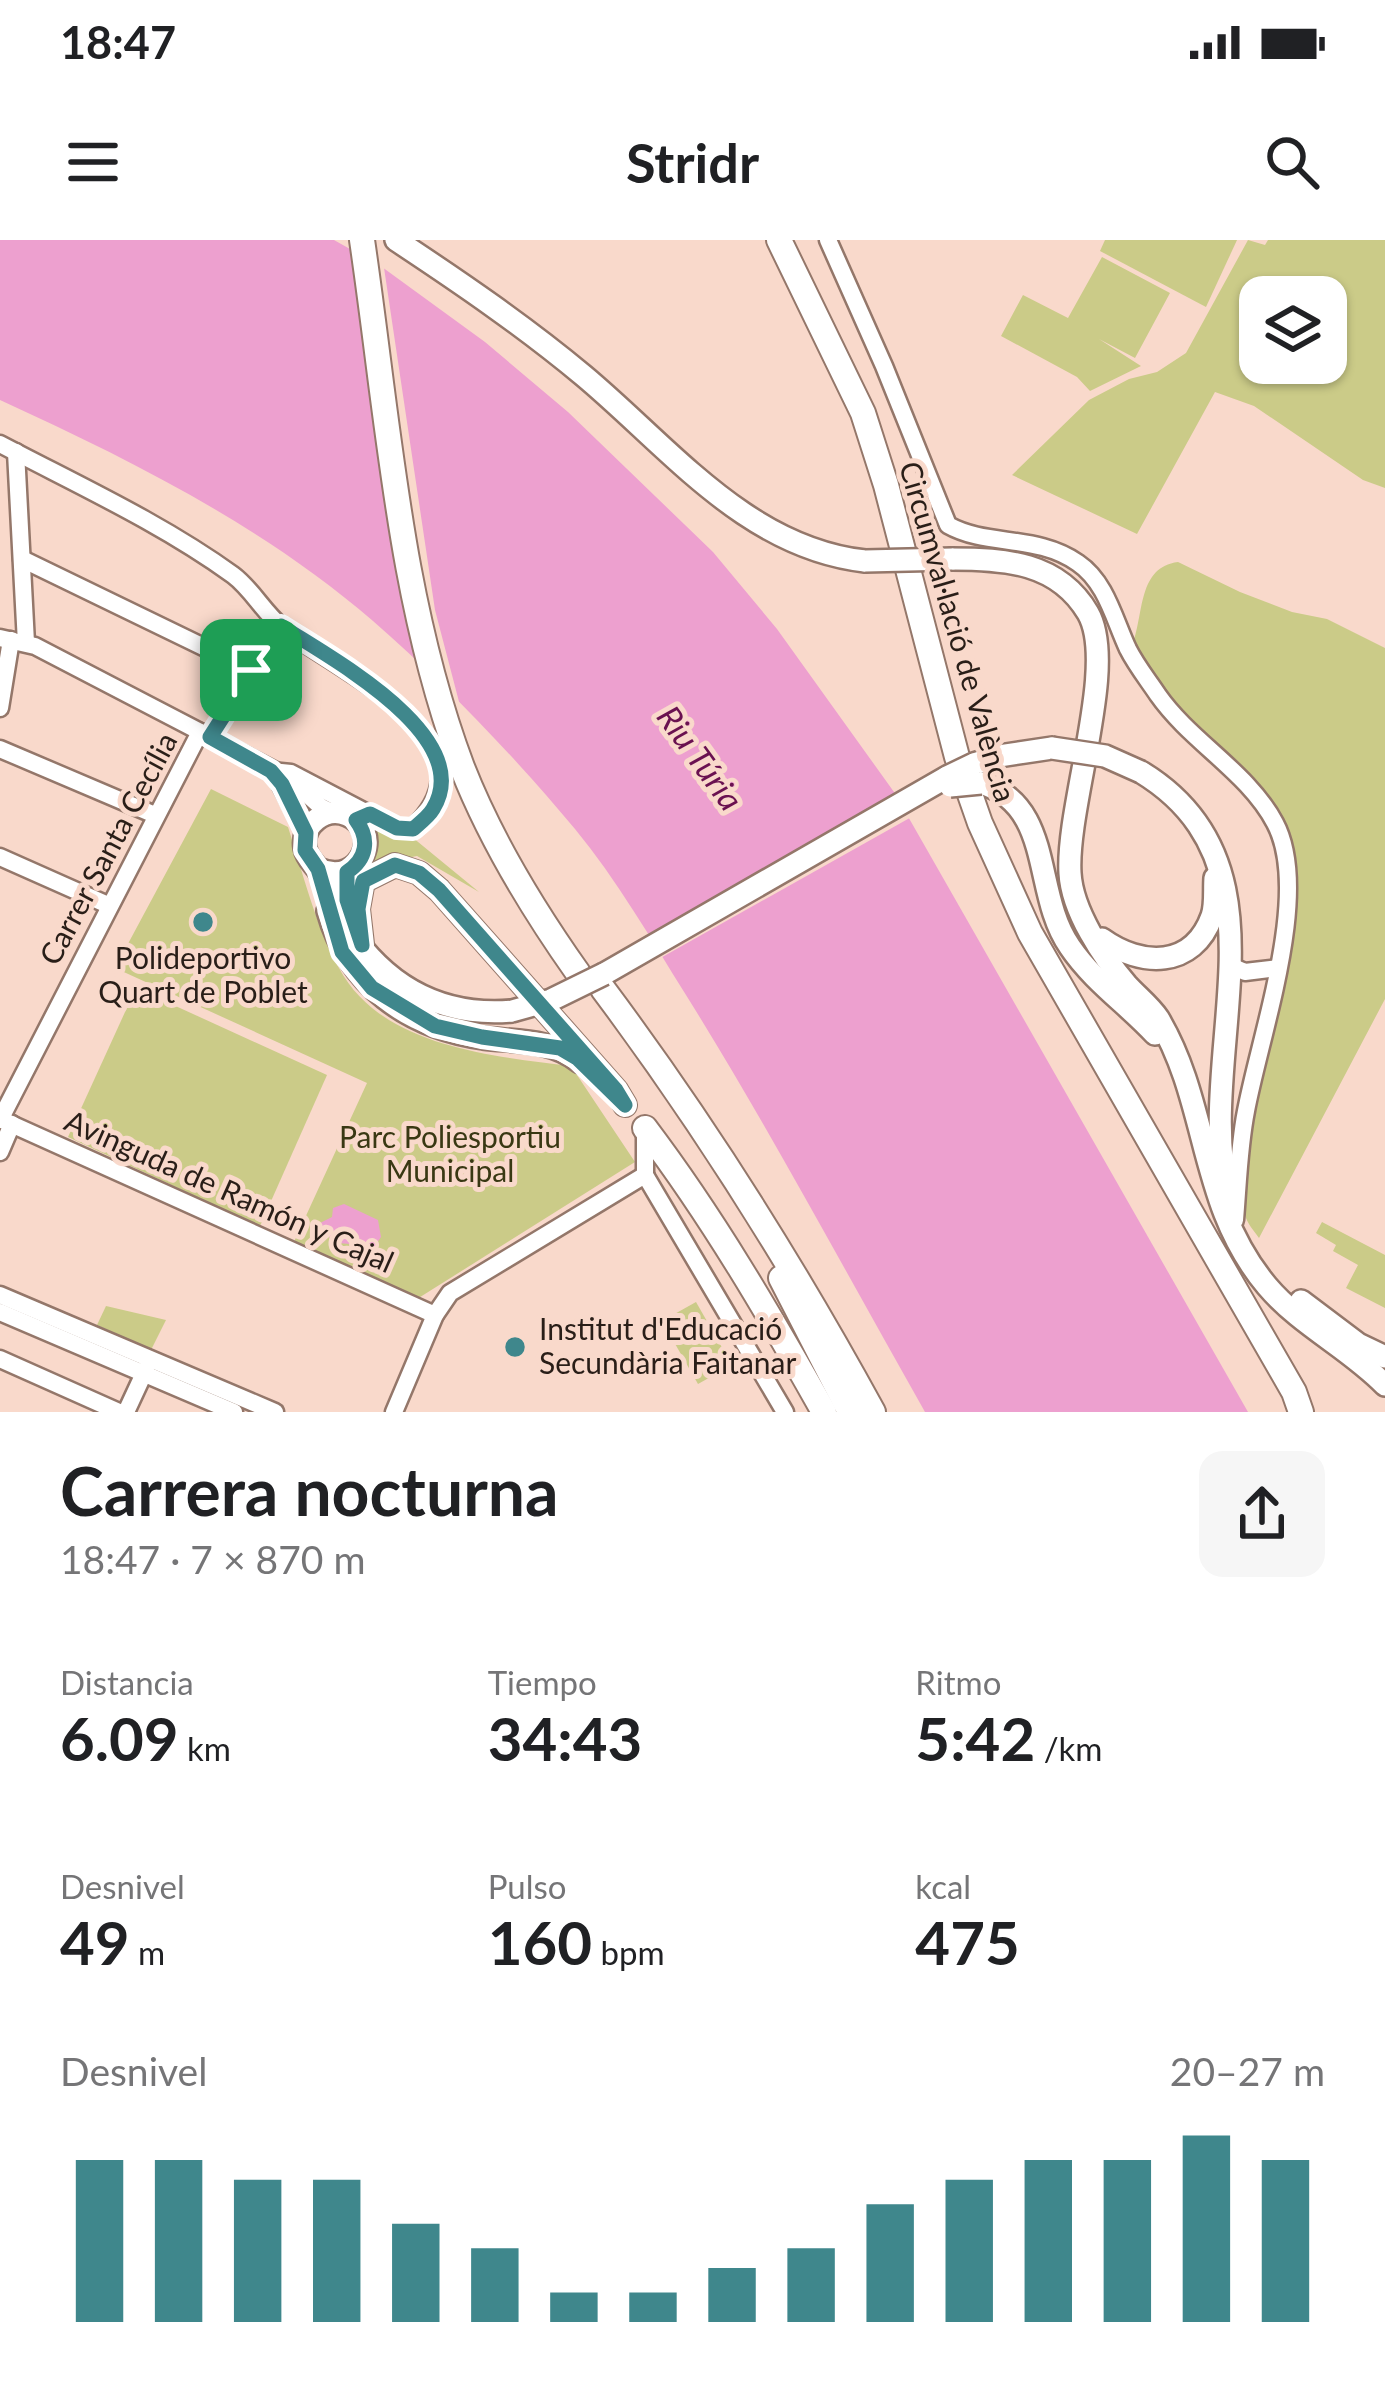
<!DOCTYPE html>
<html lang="es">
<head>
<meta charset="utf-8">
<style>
	body { margin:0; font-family:Lato,sans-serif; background:#f6f6f6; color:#202124; height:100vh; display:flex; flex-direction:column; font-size:45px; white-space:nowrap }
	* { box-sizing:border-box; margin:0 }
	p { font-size:39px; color:#757577 }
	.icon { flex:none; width:66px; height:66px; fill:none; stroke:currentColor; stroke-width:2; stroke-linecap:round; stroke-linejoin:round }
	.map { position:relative; height:1172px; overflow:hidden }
	.drawer { display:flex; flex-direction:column; background:#fff; flex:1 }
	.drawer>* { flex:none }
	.fabs { position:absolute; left:1239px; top:36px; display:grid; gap:24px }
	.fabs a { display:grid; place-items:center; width:108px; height:108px; border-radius:24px; background:#fff; box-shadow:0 3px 9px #0004; font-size:60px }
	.pin { position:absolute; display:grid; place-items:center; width:102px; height:102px; color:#fff; margin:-51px; border-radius:24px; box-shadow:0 6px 18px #0006 }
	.round { display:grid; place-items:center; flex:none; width:126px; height:126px; border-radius:24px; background:#f6f6f6 }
	.summary { display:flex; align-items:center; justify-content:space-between; height:204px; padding:0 60px }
	h1 { font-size:66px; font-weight:700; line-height:90px }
	.figures { display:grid; grid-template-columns:repeat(3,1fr); gap:18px; height:204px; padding:12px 60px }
	.figures div { display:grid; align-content:center }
	.figures b { font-size:60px; font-weight:700 }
	.figures small { font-size:33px; font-weight:400 }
	.figures p { font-size:33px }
	.chart { height:336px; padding:24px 60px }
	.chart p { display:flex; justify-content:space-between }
	.chart svg { width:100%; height:216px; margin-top:12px; stroke:#3f878c; stroke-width:6 }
	.status { display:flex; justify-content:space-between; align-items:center; height:84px; padding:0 60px; background:#fff; direction:ltr }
	.status svg { height:33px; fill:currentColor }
	header { display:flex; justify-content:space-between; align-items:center; height:156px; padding:0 60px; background:#fff; font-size:54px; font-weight:700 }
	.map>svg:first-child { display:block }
	.green { fill:#cbcb88; fill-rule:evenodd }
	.water { fill:#eda0cf }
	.pier { fill:#f9d9cb }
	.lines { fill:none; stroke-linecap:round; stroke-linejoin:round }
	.minor-casing { stroke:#94776a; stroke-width:21 }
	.major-casing { stroke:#94776a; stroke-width:26 }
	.highway-casing { stroke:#94776a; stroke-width:28 }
	.minor { stroke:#fff; stroke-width:16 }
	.major { stroke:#fff; stroke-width:21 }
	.highway { stroke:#fff; stroke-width:24 }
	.major-bridge-casing { stroke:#94776a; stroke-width:26; stroke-linecap:butt }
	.major-bridge { stroke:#fff; stroke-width:21 }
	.route-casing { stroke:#fff; stroke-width:24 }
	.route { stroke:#3f878c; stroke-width:15 }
	.poi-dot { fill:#3f878c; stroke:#f9d9cb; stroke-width:4.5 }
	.labels { text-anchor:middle; stroke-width:10; stroke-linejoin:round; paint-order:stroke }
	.street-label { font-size:30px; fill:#291e18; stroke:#f9d9cb }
	.poi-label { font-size:30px; fill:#291e18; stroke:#f9d9cb }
	.park-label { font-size:30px; fill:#393813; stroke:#f9d9cb }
	.water-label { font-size:33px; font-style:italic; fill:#6a1150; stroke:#f9d9cb }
</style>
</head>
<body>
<div class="status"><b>18:47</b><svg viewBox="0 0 49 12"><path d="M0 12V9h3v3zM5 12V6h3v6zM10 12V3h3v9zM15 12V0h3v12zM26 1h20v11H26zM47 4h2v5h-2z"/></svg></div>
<header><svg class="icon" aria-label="menu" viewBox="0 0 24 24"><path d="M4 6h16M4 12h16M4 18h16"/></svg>Stridr<svg class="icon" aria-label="search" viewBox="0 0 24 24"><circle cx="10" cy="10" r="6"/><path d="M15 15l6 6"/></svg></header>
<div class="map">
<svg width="1385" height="1172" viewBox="0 0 1385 1172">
	<rect width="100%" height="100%" fill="#f9d9cb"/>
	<!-- green -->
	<g class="green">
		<polygon points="1105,0 1237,0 1206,67 1100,11"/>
		<path d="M1248 0 1265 5 1268 0H1385V248L1363 240 1254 166 1215 152 1137 294 1012 235 1089 160 1129 139 1157 132 1186 113ZM1326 57V123H1260V57Z"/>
		<polygon points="1102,17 1170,53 1135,118 1099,99 1141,126 1090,151 1077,137 1001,96 1023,55 1068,78"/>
		<path d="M1178 322 1240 352 1292 372 1327 379 1385 408V759L1259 998C1254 991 1247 983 1245 975 1240 956 1246 930 1248 911 1259 820 1290 732 1295 640 1299 573 1241 532 1200 490 1173 464 1150 437 1133 403 1144 373 1138 327 1178 322Z"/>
		<path d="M211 549 288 587C303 633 315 684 339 728 381 807 492 816 571 826L635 922 417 1059 293 1004 367 843 115 728Z"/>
		<polygon points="369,580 396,598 412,597 479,652 417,616 373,624"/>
		<polygon points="136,748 327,835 260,986 68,897"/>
		<polygon points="1322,982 1385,1015 1385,1068 1346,1048 1358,1025 1333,1011 1336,1005 1316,993"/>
		<polygon points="696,1062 732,1125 698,1144 662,1081"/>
		<polygon points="106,1066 166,1080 151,1110 97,1085"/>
	</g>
	<!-- water -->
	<g class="water">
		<path d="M0 0H334L382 27 485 102 568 172 713 312 777 389 894 552 1248 1172H925C846 1033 771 891 686 755 651 699 617 640 575 589 514 516 445 444 373 381 263 286 131 220 0 160Z"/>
		<polygon points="344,964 378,980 381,997 376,1004 379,1012 373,1016 361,1005 338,1003 320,991 320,983 332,977 333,968"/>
	</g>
	<!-- pier -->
	<g class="pier">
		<polygon points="352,3 383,21 435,370 463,477 422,435"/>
		<polygon points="901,551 915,575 657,720 643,697"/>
	</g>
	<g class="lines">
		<!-- minor casing -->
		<g class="minor-casing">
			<g id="minor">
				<path d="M828 0 884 126 948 285C987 307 1037 294 1078 323 1106 342 1114 379 1128 409 1136 425 1148 440 1158 455 1191 502 1248 532 1275 583 1312 652 1260 795 1246 871 1239 906 1238 944 1235 980"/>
				<path d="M0 204C78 245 161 283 233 335 252 349 264 373 283 388 339 432 504 502 413 588H396L291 533 271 531"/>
				<polyline points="16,212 26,403"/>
				<polyline points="22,319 251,430"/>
				<polyline points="0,398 35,406 210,497 289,538 321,567 333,573"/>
				<polyline points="0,468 11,400"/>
				<polyline points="210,497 281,386"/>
				<polyline points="0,509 155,575"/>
				<polyline points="276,536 306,593"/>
				<polyline points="0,617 108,665"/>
				<polyline points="1229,725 1245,732 1278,728"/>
				<polyline points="0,879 435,1075"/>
				<polyline points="0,880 200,492"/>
				<polyline points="645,888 645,935"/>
				<polyline points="0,912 12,884"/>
				<polyline points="645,935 785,1172"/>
				<polyline points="0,1055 275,1172"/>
				<polyline points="0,1072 234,1172"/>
				<polyline points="0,1119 119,1172"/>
				<polyline points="126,1172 146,1129"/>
				<polyline points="394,1172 435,1075 450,1053 645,935"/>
			</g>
		</g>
		<!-- major casing -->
		<g class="major-casing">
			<g id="major">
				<path d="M396 0C461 43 524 86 584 136 670 208 747 308 865 321"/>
				<path d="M952 319C1005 319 1058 322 1088 373 1118 425 1066 566 1070 633 1072 671 1103 717 1127 745 1137 756 1150 766 1158 778 1210 865 1198 964 1267 1046 1301 1086 1349 1108 1385 1145"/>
				<polyline points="974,524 999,516 1052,508"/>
				<path d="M1141 532C1299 628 1191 817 1229 959"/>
				<path d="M981 543C1055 566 1032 653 1070 707 1093 741 1127 764 1155 794"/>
				<path d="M318 629C362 648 384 590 347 575 325 566 301 585 305 608 307 619 314 623 319 631 330 650 336 671 348 689 387 747 442 777 512 771"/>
				<path d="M328 671C349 745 407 787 483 798 518 802 551 799 580 822"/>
				<path d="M1102 699C1141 727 1193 729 1212 676 1216 665 1214 649 1215 638"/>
				<polyline points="362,704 358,669 363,641 395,625 419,633 439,650 616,850 625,865"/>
				<polyline points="604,734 947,537"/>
				<polyline points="1301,1061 1358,1104 1385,1117"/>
			</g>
		</g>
		<!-- highway casing -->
		<g class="highway-casing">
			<g id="highway">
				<path d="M362 0C388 176 399 360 462 527 491 601 532 668 578 733"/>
				<polyline points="779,0 863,173 886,245 957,517 980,583 1030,693 1294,1152 1301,1172"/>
				<path d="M603 749C704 884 792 1024 873 1172"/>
				<path d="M645 888C713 978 769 1074 824 1172"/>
				<polyline points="781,1038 850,1172"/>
			</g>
		</g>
		<!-- minor -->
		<use href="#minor" class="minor"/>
		<!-- major -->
		<use href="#major" class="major"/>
		<!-- highway -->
		<use href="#highway" class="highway"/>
		<!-- major-bridge casing -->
		<g class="major-bridge-casing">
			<g id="major-bridge">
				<polyline points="865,321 952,319"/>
				<polyline points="1052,508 1105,516 1141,532"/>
				<polyline points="947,537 974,524"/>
				<polyline points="950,546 981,543"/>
				<polyline points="512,771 551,760 604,734"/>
			</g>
		</g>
		<!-- major-bridge -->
		<use href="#major-bridge" class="major-bridge"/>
	</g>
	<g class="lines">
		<!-- route casing -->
		<g class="route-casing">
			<path id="route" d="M281 386C328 417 478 496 433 569 429 576 420 583 413 589L397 588 370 574 356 580C370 599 367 619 347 632V660L362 705 358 669 363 641 395 625 419 633 439 650 616 850 625 865 577 818 560 808 482 797 435 786 372 748 342 712 318 629 305 610 306 593 282 544 271 531 210 497Z"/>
		</g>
		<!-- route -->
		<use href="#route" class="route"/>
	</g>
	<!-- markers -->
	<g class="poi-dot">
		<circle cx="203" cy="682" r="12"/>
		<circle cx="515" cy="1107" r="12"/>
	</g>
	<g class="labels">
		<!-- street labels -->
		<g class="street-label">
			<text transform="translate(957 392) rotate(74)" y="10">Circumval·lació de València</text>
			<text transform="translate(109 609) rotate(-62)" y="10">Carrer Santa Cecília</text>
			<text transform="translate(229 952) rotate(24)" y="10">Avinguda de Ramón y Cajal</text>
		</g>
		<!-- poi labels -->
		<g class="poi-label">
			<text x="203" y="729">Polideportivo<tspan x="203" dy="34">Quart de Poblet</tspan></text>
			<text x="539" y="1100" text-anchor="start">Institut d'Educació<tspan x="539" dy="34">Secundària Faitanar</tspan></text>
		</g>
		<!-- park labels -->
		<g class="park-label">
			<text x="450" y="908">Parc Poliesportiu<tspan x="450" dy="34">Municipal</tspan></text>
		</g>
		<!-- water labels -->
		<g class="water-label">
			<text transform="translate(700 518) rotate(54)" y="12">Riu Túria</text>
		</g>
	</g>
</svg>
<div class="fabs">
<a><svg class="icon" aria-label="layers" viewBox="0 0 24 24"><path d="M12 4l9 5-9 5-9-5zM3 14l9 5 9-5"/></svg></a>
</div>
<div class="pin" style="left:251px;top:430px;background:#1e9e55"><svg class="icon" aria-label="arrive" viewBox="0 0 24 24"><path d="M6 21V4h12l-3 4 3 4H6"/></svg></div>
</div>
<section class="drawer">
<div class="summary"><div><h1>Carrera nocturna</h1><p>18:47 · 7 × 870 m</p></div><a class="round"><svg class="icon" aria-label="share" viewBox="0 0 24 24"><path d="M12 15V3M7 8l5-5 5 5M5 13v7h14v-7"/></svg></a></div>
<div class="figures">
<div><p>Distancia</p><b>6.09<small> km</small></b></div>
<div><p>Tiempo</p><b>34:43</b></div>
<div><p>Ritmo</p><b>5:42<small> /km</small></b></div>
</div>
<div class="figures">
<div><p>Desnivel</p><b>49<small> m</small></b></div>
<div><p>Pulso</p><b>160<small> bpm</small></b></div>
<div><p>kcal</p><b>475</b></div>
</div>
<div class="chart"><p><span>Desnivel</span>20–27 m</p>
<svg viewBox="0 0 160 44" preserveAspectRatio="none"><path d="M5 44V11M15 44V11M25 44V15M35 44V15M45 44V24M55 44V29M65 44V38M75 44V38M85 44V33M95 44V29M105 44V20M115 44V15M125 44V11M135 44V11M145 44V6M155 44V11"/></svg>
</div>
</section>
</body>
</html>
